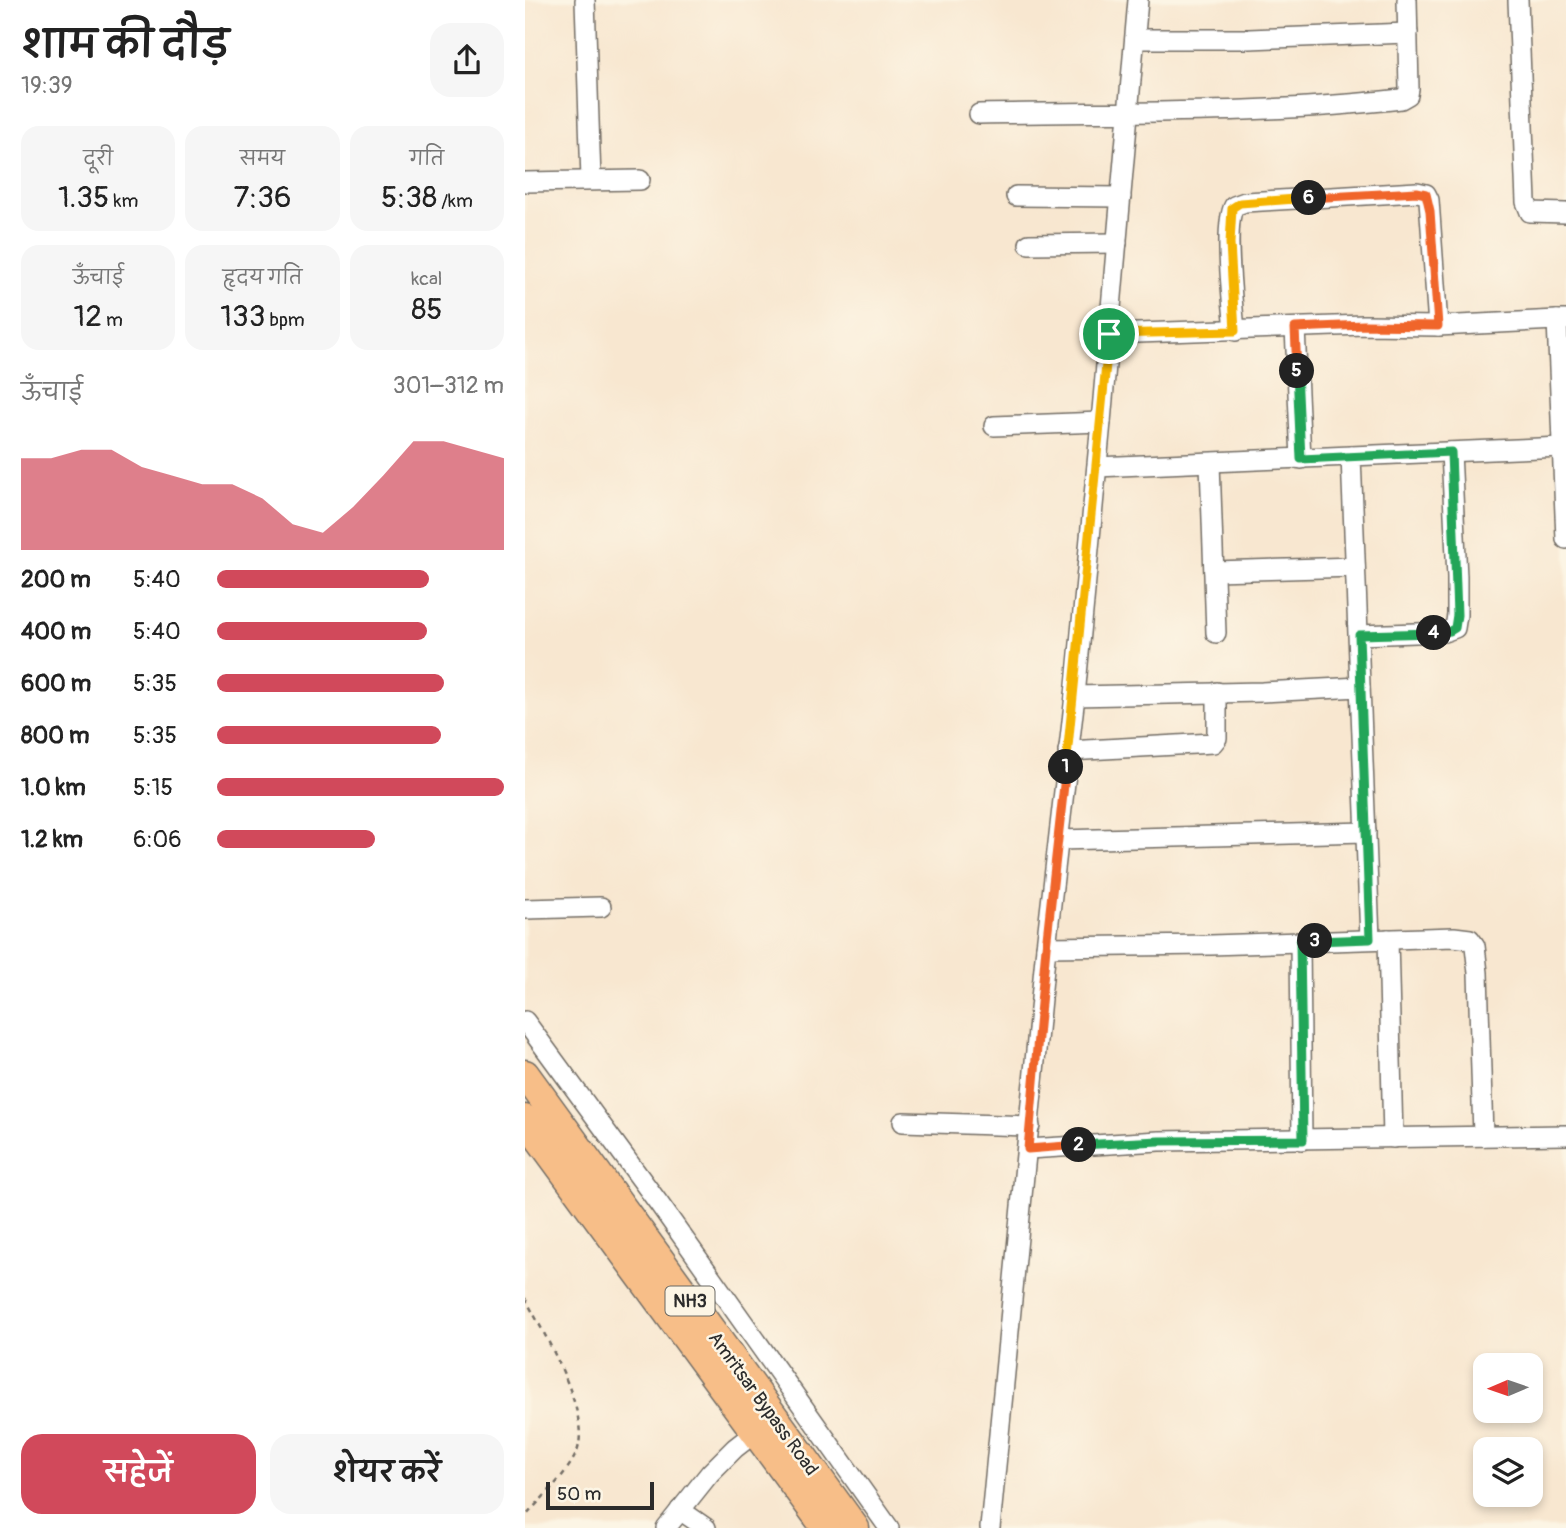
<!DOCTYPE html>
<html lang="hi">
<head>
<meta charset="utf-8">
<style>
	body { margin:0; font-family:Pangolin,"Playpen Sans Deva",sans-serif; background:#f6f6f6; color:#222; height:100vh; display:flex; flex-direction:column; font-size:26px; white-space:nowrap }
	* { box-sizing:border-box; margin:0 }
	p { font-size:23px; color:#767676 }
	.icon { flex:none; width:38px; height:38px; fill:none; stroke:currentColor; stroke-width:2; stroke-linecap:round; stroke-linejoin:round }
	.map { position:relative; flex:1; overflow:hidden }
	.side { display:flex; flex-direction:column; background:#fff; width:525px }
	.side>* { flex:none }
	.needle { width:46px; rotate:268deg }
	.tools { position:absolute; left:948px; top:1353px; display:grid; gap:14px }
	.tools a { display:grid; place-items:center; width:70px; height:70px; border-radius:14px; background:#fff; box-shadow:0 4px 10px #0003; font-size:35px }
	.scale { position:absolute; left:21px; bottom:18px; width:108px; box-sizing:border-box; padding-left:7px; border:4px solid #2b2b2b; border-top:0; font-size:19px; line-height:24px; white-space:nowrap; color:#2b2b2b; -webkit-text-stroke:5px #fcf5e5; paint-order:stroke }
	.pin { position:absolute; display:grid; place-items:center; width:60px; height:60px; color:#fff; margin:-30px; border:4px solid #fff; border-radius:50%; box-shadow:0 2px 7px #0007 }
	.km { position:absolute; width:35px; height:35px; margin:-18px; border-radius:50%; background:#222; color:#fff; font-size:19px; line-height:35px; text-align:center }
	.round { display:grid; place-items:center; flex:none; width:74px; height:74px; border-radius:21px; background:#f6f6f6 }
	.overview { display:flex; align-items:center; justify-content:space-between; height:119px; padding:0 21px }
	h1 { font-size:38px; font-weight:600; line-height:52px }
	.figures { display:grid; grid-template-columns:repeat(3,1fr); gap:10px; height:119px; padding:7px 21px }
	.figures div { display:grid; align-content:center; border-radius:18px; background:#f6f6f6; text-align:center }
	.figures b { font-size:30px; font-weight:600 }
	.figures small { font-size:19px; font-weight:400 }
	.figures p { font-size:19px }
	.chart { height:196px; padding:14px 21px }
	.chart p { display:flex; justify-content:space-between }
	.chart svg { width:100%; height:126px; margin-top:7px; fill:#d1495b; opacity:.7 }
	.cta { display:flex; gap:14px; margin-top:auto; padding:14px 21px }
	.cta a { flex:1; height:80px; border-radius:21px; background:#d1495b; color:#fff; font-size:28px; font-weight:600; line-height:80px; text-align:center }
	.cta a+a { background:#f6f6f6; color:#222 }
	ul { padding:0 21px; list-style:none; font-size:23px }
	li { display:grid; grid-template-columns:112px 84px 1fr; align-items:center; height:52px }
	li i { height:18px; border-radius:9px; background:#d1495b }
	main { display:flex; flex:1; min-height:0 }
	.map>svg:first-child { display:block }
	.lines { fill:none; stroke-linecap:round; stroke-linejoin:round }
	.minor-casing { stroke:#736d65; stroke-width:22 }
	.highway-casing { stroke:#736d65; stroke-width:31 }
	.path { stroke:#736d65; stroke-width:2.5; stroke-dasharray:5 5; stroke-linecap:butt }
	.minor { stroke:#fff; stroke-width:19 }
	.highway { stroke:#f7be88; stroke-width:28 }
	.split-1-casing { stroke:#fff; stroke-width:14 }
	.split-2-casing { stroke:#fff; stroke-width:14 }
	.split-3-casing { stroke:#fff; stroke-width:14 }
	.split-4-casing { stroke:#fff; stroke-width:14 }
	.split-5-casing { stroke:#fff; stroke-width:14 }
	.split-6-casing { stroke:#fff; stroke-width:14 }
	.split-7-casing { stroke:#fff; stroke-width:14 }
	.split-1 { stroke:#f5b400; stroke-width:9 }
	.split-2 { stroke:#f0652b; stroke-width:9 }
	.split-3 { stroke:#22a559; stroke-width:9 }
	.split-4 { stroke:#22a559; stroke-width:9 }
	.split-5 { stroke:#22a559; stroke-width:9 }
	.split-6 { stroke:#f0652b; stroke-width:9 }
	.split-7 { stroke:#f5b400; stroke-width:9 }
	.labels { text-anchor:middle; stroke-width:5; stroke-linejoin:round; paint-order:stroke }
	.shield { fill:#fcf5e5; stroke:#6a6863; stroke-width:2 }
	.shield-label { font-size:18px; font-weight:bold; fill:#2b2b2b }
	.street-label { font-size:19px; fill:#2b2b2b; stroke:#fcf5e5 }
</style>
</head>
<body>
<main>
<section class="side">
<div class="overview"><div><h1>शाम की दौड़</h1><p>19:39</p></div><a class="round"><svg class="icon" aria-label="share" viewBox="0 0 24 24"><path d="M12 15V3M7 8l5-5 5 5M5 13v7h14v-7"/></svg></a></div>
<div class="figures">
<div><p>दूरी</p><b>1.35<small> km</small></b></div>
<div><p>समय</p><b>7:36</b></div>
<div><p>गति</p><b>5:38<small> /km</small></b></div>
</div>
<div class="figures">
<div><p>ऊँचाई</p><b>12<small> m</small></b></div>
<div><p>हृदय गति</p><b>133<small> bpm</small></b></div>
<div><p>kcal</p><b>85</b></div>
</div>
<div class="chart"><p><span>ऊँचाई</span>301–312 m</p>
<svg viewBox="0 0 160 44" preserveAspectRatio="none"><path d="M0 44V12L10 12L20 9L30 9L40 15L50 18L60 21L70 21L80 26L90 35L100 38L110 29L120 18L130 6L140 6L150 9L160 12V44z"/></svg>
</div>
<ul>
<li><b>200 m</b>5:40<i style="width:74%"></i></li>
<li><b>400 m</b>5:40<i style="width:73%"></i></li>
<li><b>600 m</b>5:35<i style="width:79%"></i></li>
<li><b>800 m</b>5:35<i style="width:78%"></i></li>
<li><b>1.0 km</b>5:15<i style="width:100%"></i></li>
<li><b>1.2 km</b>6:06<i style="width:55%"></i></li>
</ul>
<div class="cta"><a>सहेजें</a><a>शेयर करें</a></div>
</section>
<div class="map">
<svg width="1041" height="1528" viewBox="0 0 1041 1528">
	<rect width="100%" height="100%" fill="#fcf5e5"/>
	<filter id="ink" filterUnits="userSpaceOnUse"><feTurbulence type="fractalNoise" baseFrequency=".0143" numOctaves="2"/><feDisplacementMap in="SourceGraphic" scale="14" xChannelSelector="R" yChannelSelector="G"/><feConvolveMatrix kernelMatrix="1 2 1 2 8 2 1 2 1" color-interpolation-filters="sRGB"/></filter>
	<filter id="wash" filterUnits="userSpaceOnUse"><feTurbulence type="fractalNoise" baseFrequency=".00686" numOctaves="4" result="noise"/><feDisplacementMap in="SourceGraphic" scale="28" xChannelSelector="R" yChannelSelector="G"/><feGaussianBlur stdDeviation="1.57" result="paint"/><feColorMatrix in="noise" values="0 0 0 0 0 0 0 0 0 0 0 0 0 0 0 0 0 1.4 0 .05"/><feComposite in="paint" operator="in"/></filter>
	<g filter="url(#wash)">
		<rect width="100%" height="100%" fill="#f8e7d0"/>
	</g>
	<g filter="url(#ink)">
		<g class="lines">
			<!-- minor casing -->
			<g class="minor-casing">
				<g id="minor">
					<polyline points="60,0 66,180"/>
					<polyline points="993,0 1001,202 1005,212 1041,213"/>
					<polyline points="610,39 724,39 883,33"/>
					<path d="M454 114C595 111 736 115 876 99L883 95 884 89 882 0"/>
					<polyline points="0,182 115,180"/>
					<polyline points="491,196 596,197"/>
					<polyline points="504,244 592,243"/>
					<polyline points="770,328 776,459"/>
					<path d="M710 331C708 304 698 227 709 206L720 202 892 192 901 194 904 200 913 326"/>
					<polyline points="585,334 839,325 913,326 1032,320"/>
					<polyline points="469,426 576,422"/>
					<polyline points="685,463 691,633"/>
					<polyline points="572,467 826,456"/>
					<polyline points="1041,539 1032,320 1041,320"/>
					<polyline points="689,571 830,567"/>
					<polyline points="834,635 919,632 930,628 932,615 932,577 926,452"/>
					<polyline points="550,696 737,692 835,687"/>
					<polyline points="543,751 688,743 692,738 692,692"/>
					<polyline points="534,840 841,832"/>
					<polyline points="0,909 76,907"/>
					<polyline points="845,939 826,456 1037,447"/>
					<polyline points="863,939 868,1138"/>
					<polyline points="775,942 777,1140"/>
					<polyline points="521,947 686,945 929,937 945,939 950,946 953,973 958,1136"/>
					<polyline points="0,1021 135,1205 364,1528"/>
					<polyline points="378,1122 505,1126"/>
					<polyline points="503,1149 634,1141 1041,1135"/>
					<polyline points="155,1510 181,1528"/>
					<polyline points="141,1528 185,1473 210,1448 241,1424"/>
					<polyline points="465,1528 521,947 550,696 576,422 613,0"/>
				</g>
			</g>
			<!-- highway casing -->
			<g class="highway-casing">
				<g id="highway">
					<polyline points="0,1074 330,1528"/>
					<polyline points="0,1119 301,1528"/>
				</g>
			</g>
			<!-- path -->
			<path class="path" d="M0 1298C18 1332 69 1416 51 1454 40 1477 17 1497 0 1517"/>
			<!-- minor -->
			<use href="#minor" class="minor"/>
			<!-- highway -->
			<use href="#highway" class="highway"/>
		</g>
	</g>
	<g class="lines" filter="url(#ink)">
		<!-- split-1 casing -->
		<g class="split-1-casing">
			<polyline id="split-1" points="541,767 584,334"/>
		</g>
		<!-- split-2 casing -->
		<g class="split-2-casing">
			<polyline id="split-2" points="541,767 521,947 503,1149 554,1145"/>
		</g>
		<!-- split-3 casing -->
		<g class="split-3-casing">
			<polyline id="split-3" points="554,1145 634,1141 778,1140 775,942 790,941"/>
		</g>
		<!-- split-4 casing -->
		<g class="split-4-casing">
			<polyline id="split-4" points="790,941 845,939 834,635 909,633"/>
		</g>
		<!-- split-5 casing -->
		<g class="split-5-casing">
			<polyline id="split-5" points="772,371 776,459 926,452 932,615 930,628 925,631 909,633"/>
		</g>
		<!-- split-6 casing -->
		<g class="split-6-casing">
			<polyline id="split-6" points="772,371 770,328 839,325 913,326 905,211 901,194 892,192 784,198"/>
		</g>
		<!-- split-7 casing -->
		<g class="split-7-casing">
			<polyline id="split-7" points="584,334 710,331 705,243 707,208 715,203 784,198"/>
		</g>
		<!-- split-1 -->
		<use href="#split-1" class="split-1"/>
		<!-- split-2 -->
		<use href="#split-2" class="split-2"/>
		<!-- split-3 -->
		<use href="#split-3" class="split-3"/>
		<!-- split-4 -->
		<use href="#split-4" class="split-4"/>
		<!-- split-5 -->
		<use href="#split-5" class="split-5"/>
		<!-- split-6 -->
		<use href="#split-6" class="split-6"/>
		<!-- split-7 -->
		<use href="#split-7" class="split-7"/>
	</g>
	<g class="labels">
		<!-- shield labels -->
		<rect class="shield" x="140.5" y="1286.5" width="49" height="29" rx="5"/>
		<g class="shield-label">
			<text x="165" y="1307">NH3</text>
		</g>
		<!-- street labels -->
		<g class="street-label">
			<text transform="translate(239 1403) rotate(54)" y="7">Amritsar Bypass Road</text>
		</g>
	</g>
</svg>
<div class="tools">
<a><svg class="needle" viewBox="-14 -14 28 28"><path d="M0-13l5 13h-10z" fill="#e53935"/><path d="M0 13l5-13h-10z" fill="#767676"/></svg></a>
<a><svg class="icon" aria-label="layers" viewBox="0 0 24 24"><path d="M12 4l9 5-9 5-9-5zM3 14l9 5 9-5"/></svg></a>
</div>
<div class="scale">50 m</div>
<div class="pin" style="left:584px;top:334px;background:#1e9e55"><svg class="icon" aria-label="arrive" viewBox="0 0 24 24"><path d="M6 21V4h12l-3 4 3 4H6"/></svg></div>
<b class="km" style="left:541px;top:767px">1</b>
<b class="km" style="left:554px;top:1145px">2</b>
<b class="km" style="left:790px;top:941px">3</b>
<b class="km" style="left:909px;top:633px">4</b>
<b class="km" style="left:772px;top:371px">5</b>
<b class="km" style="left:784px;top:198px">6</b>
</div>
</main>
</body>
</html>
